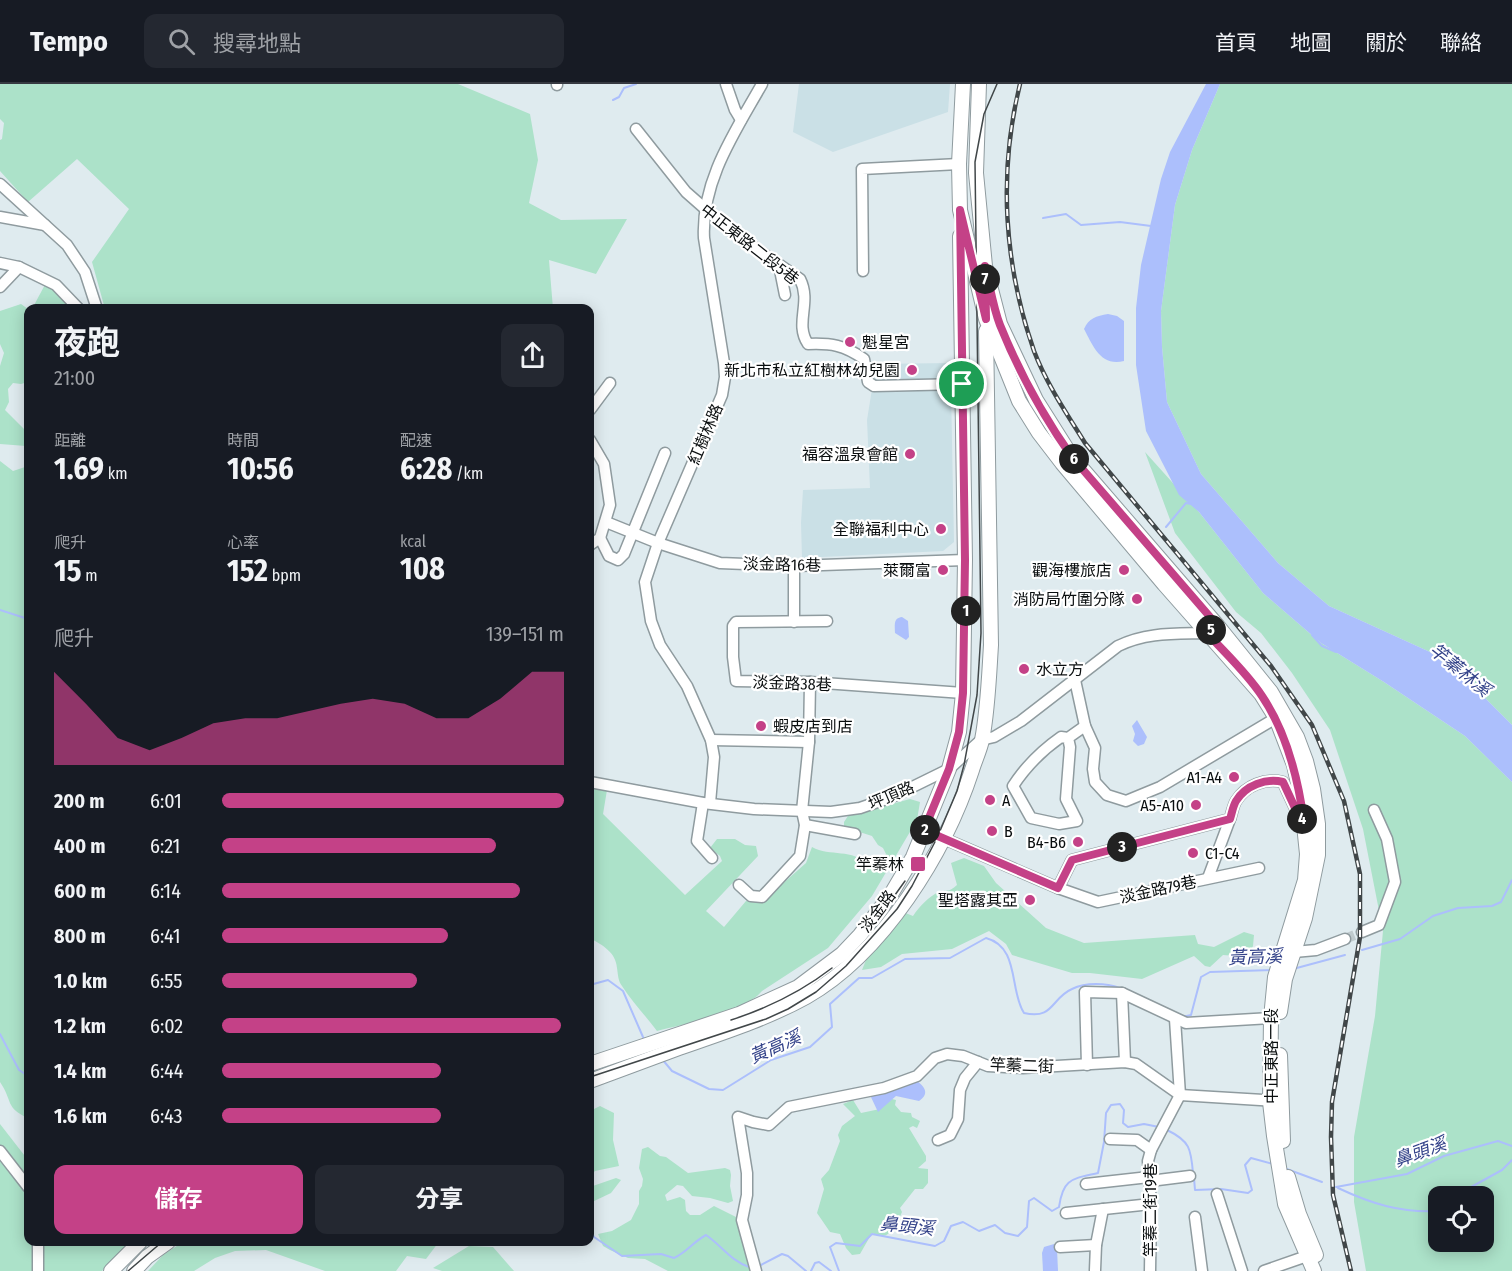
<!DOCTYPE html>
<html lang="zh-TW">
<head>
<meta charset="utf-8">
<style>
	body { margin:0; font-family:"Fira Sans Condensed","Noto Sans TC",sans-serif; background:#242831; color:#f1f3f6; height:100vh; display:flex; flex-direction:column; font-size:22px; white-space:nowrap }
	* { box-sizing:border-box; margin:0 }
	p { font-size:20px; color:#9ea1a6 }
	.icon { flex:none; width:33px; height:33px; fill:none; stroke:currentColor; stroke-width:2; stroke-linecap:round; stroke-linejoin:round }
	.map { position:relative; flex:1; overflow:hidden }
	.details { position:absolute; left:24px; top:220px; width:570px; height:942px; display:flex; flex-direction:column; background:#171b24; border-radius:12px; box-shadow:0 3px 15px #0003 }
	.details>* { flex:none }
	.tools { position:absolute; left:1428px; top:1102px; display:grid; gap:12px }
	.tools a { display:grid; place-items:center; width:66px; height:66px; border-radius:12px; background:#171b24; box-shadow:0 3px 15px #0003; font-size:30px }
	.pin { position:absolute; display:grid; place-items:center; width:51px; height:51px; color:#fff; margin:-26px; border:3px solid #fff; border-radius:50%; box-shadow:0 2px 6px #0007 }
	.km { position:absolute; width:30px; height:30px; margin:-15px; border-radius:50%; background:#222; color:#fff; font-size:16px; line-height:30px; text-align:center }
	.round { display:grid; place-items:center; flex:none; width:63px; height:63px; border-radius:12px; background:#242831 }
	.overview { display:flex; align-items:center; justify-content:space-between; height:102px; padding:0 30px }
	h1 { font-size:33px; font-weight:700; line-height:45px }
	.metrics { display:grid; grid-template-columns:repeat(3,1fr); gap:9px; height:102px; padding:6px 30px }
	.metrics div { display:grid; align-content:center }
	.metrics b { font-size:30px; font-weight:700 }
	.metrics small { font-size:16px; font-weight:400 }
	.metrics p { font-size:16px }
	.chart { height:168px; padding:12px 30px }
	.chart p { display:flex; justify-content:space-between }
	.chart svg { width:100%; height:108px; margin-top:6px; fill:#c44187; opacity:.7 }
	.primary-button { display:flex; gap:12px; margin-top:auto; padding:12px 30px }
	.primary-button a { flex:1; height:69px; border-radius:12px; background:#c44187; color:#fff; font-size:24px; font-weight:700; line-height:69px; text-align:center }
	.primary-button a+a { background:#242831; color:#f1f3f6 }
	ul { padding:0 30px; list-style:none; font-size:20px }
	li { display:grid; grid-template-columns:96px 72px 1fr; align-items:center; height:45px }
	li i { height:15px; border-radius:8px; background:#c44187 }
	header { display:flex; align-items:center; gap:36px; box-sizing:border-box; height:84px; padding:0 30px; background:#171b24; border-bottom:2px solid #363941 }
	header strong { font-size:28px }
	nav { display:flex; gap:33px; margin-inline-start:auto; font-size:21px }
	.search { width:420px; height:54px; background:#242831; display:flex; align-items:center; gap:15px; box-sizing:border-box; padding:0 21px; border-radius:12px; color:#9ea1a6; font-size:22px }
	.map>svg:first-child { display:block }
	.built { fill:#cae0e6 }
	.green { fill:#ace2c9; fill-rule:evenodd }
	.water { fill:#acbffc }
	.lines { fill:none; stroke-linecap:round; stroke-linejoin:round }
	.stream { stroke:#acbffc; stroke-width:2 }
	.minor-tunnel { stroke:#bfcacd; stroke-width:10; stroke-dasharray:10 5; stroke-linecap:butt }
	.minor-casing { stroke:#8f9b9f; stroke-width:13 }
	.major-casing { stroke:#8f9b9f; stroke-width:16 }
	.minor { stroke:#fff; stroke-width:10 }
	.major { stroke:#fff; stroke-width:14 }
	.tram { stroke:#414749; stroke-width:1.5 }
	.rail-casing { stroke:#414749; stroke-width:4.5 }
	.rail { stroke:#fff; stroke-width:2; stroke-dasharray:7; stroke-linecap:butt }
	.route-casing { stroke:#fff; stroke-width:12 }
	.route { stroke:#c44187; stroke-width:8 }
	.poi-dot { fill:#c44187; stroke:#fff; stroke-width:2 }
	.labels { text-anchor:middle; stroke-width:4.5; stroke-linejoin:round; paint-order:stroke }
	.street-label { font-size:16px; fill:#0a0e0f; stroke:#fff }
	.poi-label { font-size:16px; fill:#0a0e0f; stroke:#fff; text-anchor:end }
	.water-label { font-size:18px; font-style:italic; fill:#334289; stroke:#fff }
</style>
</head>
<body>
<header>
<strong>Tempo</strong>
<div class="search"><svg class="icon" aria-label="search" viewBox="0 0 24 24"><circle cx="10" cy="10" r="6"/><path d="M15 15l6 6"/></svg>搜尋地點</div>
<nav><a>首頁</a><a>地圖</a><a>關於</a><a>聯絡</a></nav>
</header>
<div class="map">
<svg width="1512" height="1187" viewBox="0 0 1512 1187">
	<rect width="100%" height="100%" fill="#dfebef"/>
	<!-- built -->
	<g class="built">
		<polygon points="799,0 950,0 948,28 833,68 793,48"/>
		<polygon points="952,279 951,292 947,295 877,297 872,294 872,280"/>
		<polygon points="872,305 951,306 954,458 943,467 802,474 801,439 803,406 870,404 867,336"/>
	</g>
	<!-- green -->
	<g class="green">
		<polygon points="0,0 458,0 530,30 538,76 529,119 561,136 627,135 596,190 549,176 553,225 105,225 92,178 129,125 77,75 28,118 0,87 0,56 2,55 4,39 0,35"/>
		<polygon points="1220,0 1512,0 1512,641 1477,606 1430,568 1329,522 1278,479 1201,390 1167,318 1162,263 1161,227 1175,121 1192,66"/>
		<polygon points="48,195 75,225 32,225"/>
		<polygon points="21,220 28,225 28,298 21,300 13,299 8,305 9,318 5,326 25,346 28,352 28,360 26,362 0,360 0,282 4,269 0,260 0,227"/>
		<path d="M1145 368 1199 428 1263 509 1321 559 1384 598 1465 652 1512 698V1187H1366L1354 1118V1053L1375 932 1383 847 1363 745 1330 646 1292 589 1261 549 1236 528 1175 449ZM1438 1113H1484V1158H1438Z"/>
		<path d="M0 377 13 387 28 382V1034C5 1024 13 1017 0 998Z"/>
		<path d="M590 704 607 706 603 730 685 811 722 777 720 772 710 764 717 755H735L745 761 756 762 758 772 706 827 724 843 746 817 762 818 806 779 812 763C830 773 853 764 868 781L883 775 886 770 883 764 878 761 872 752 844 743V738L848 732 910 715 920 718 917 736 872 812 828 864 762 907C745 928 684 940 657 947 646 932 632 918 622 902 618 897 618 890 617 884 616 868 602 861 590 854Z"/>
		<path d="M964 774 984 782 996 799 1046 844 1084 859 1195 851 1198 860 1214 863 1244 848 1254 851 1253 862 1248 873 1223 871 1210 883 1205 882 1194 872 1142 895 1090 889H1072L1012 871 1006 860 989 847 952 865 902 870 881 883 862 886 868 871 903 828 913 832C919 823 929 812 939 808 949 805 948 809 957 801L951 779Z"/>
		<path d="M892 1015 896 1016 895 1021 901 1028 911 1029 912 1033 920 1037 917 1044 913 1042 909 1044 926 1072V1077L918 1084 928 1085V1099L923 1105H915L900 1124 902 1128C896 1142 889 1159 872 1149L860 1170 852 1171 846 1164 840 1150 830 1148 817 1129 824 1105 821 1095 829 1086 840 1057 838 1051 842 1042 855 1032 843 1020 853 1016 861 1029 880 1025Z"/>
		<polygon points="600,1022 614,1029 613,1056 619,1082 595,1087 590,1092 590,1027"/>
		<polygon points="0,1040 28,1076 28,1158 127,1158 126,1162 102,1187 0,1187"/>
		<polygon points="648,1063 660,1072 666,1073 688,1089 725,1084 730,1086 731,1091 730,1102 733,1117 728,1119 710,1114 692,1112 683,1102 677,1101 665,1111 667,1117 680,1113 685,1116 686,1127 690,1131 700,1131 714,1122 740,1135 750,1187 668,1187 645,1175 628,1174 610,1166 603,1162 598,1150 612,1147 631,1136 639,1120 639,1107 642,1102 643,1095 639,1084 642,1065"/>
		<polygon points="616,1094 621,1096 611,1109 590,1119 590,1103"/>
		<polygon points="183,1158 436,1158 438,1159 426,1175 407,1172 396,1187 325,1187 266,1166 235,1167 215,1174 194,1187 148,1187 163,1171"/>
		<polygon points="469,1162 493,1163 514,1187 442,1187 433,1184"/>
	</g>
	<!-- water -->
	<g class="water">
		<polygon points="1206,0 1220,0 1192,66 1175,121 1161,227 1162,263 1167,318 1201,390 1278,479 1329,522 1430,568 1477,606 1512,641 1512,698 1465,652 1384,598 1321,559 1263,509 1199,428 1179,411 1146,347 1136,281 1136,224 1141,181 1161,95 1170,68"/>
		<path d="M1108 230 1117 232 1124 237V277C1101 283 1093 262 1084 245 1089 234 1096 232 1108 230Z"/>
		<path d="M902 533 908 537 909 553 906 556 895 549C895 541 893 534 902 533Z"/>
		<polygon points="1137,636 1147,653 1144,660 1138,662 1133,657 1135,650 1132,642"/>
		<path d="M917 997C926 1004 929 1010 919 1017L896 1012 878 1028 870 1011Z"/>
		<polygon points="1054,1160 1057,1165 1058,1187 1043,1187 1042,1169 1044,1163"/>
	</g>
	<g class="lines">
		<!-- stream -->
		<g class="stream">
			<polyline points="613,16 619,13 624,4 636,0"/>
			<polyline points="1043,134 1066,130 1081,141 1120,138 1151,142"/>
			<polyline points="1166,443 1186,419 1191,420"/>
			<polyline points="0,526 28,535"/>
			<polyline points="1312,551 1322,562 1336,568"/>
			<polyline points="1362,866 1400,855 1433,832 1458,824 1492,822 1501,818 1512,796"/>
			<polyline points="1293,885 1345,871"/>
			<polyline points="590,901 608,896 623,907 643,953 646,957"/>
			<polyline points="1182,933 1191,931 1201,893 1210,888 1272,886"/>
			<polyline points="0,950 19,986 28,992"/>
			<path d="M662 975 672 987 709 1005 723 1006 771 976 810 963 832 943 830 920 859 894H872L905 875 950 874 986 854C1020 863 1009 906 1024 929 1054 936 1051 914 1072 905 1086 898 1106 899 1120 904"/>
			<path d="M1167 1046C1190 1057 1191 1065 1193 1089"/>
			<polyline points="1284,1084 1322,1098"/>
			<polyline points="1194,1094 1195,1106 1221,1105 1248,1109 1252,1106 1245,1081 1251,1074 1273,1080"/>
			<polyline points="1336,1103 1407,1090 1444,1072 1498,1057 1512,1062"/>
			<path d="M1338 1104C1372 1120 1401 1129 1438 1127"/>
			<polyline points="1453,1113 1502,1086 1512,1076"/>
			<path d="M590 1146 594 1153 622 1172 661 1170 674 1174C687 1168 693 1158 706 1151 722 1162 731 1177 749 1183"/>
			<polyline points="759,1182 782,1170 788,1172 806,1187"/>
			<polyline points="811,1187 815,1179 819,1178 831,1187"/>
			<path d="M839 1187 830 1163 836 1159 860 1162 872 1150 935 1162 944 1157 951 1142 963 1138 979 1147 995 1141 1005 1149 1018 1152 1027 1143 1029 1117 1034 1114 1052 1127 1059 1123C1063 1094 1072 1095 1098 1089L1104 1058 1106 1029 1111 1021 1120 1020 1124 1026 1123 1039 1128 1043 1144 1040 1159 1043"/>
		</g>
		<!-- minor-tunnel -->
		<polyline class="minor-tunnel" points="1345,855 1362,848"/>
		<!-- minor casing -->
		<g class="minor-casing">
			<g id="minor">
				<polyline points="557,0 557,1"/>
				<polyline points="726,0 735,26 741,36"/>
				<path d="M636 45 686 108 728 145 800 195C812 219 794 239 808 260 831 259 844 261 864 275L868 298 874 302 962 300"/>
				<polyline points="0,100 67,161 85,188 97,225"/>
				<polyline points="0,133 45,141"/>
				<polyline points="0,179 19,183 56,201 79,225"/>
				<polyline points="779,181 785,211"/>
				<polyline points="863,187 862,85 959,80"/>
				<polyline points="0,203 19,183"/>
				<polyline points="590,326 610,299"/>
				<polyline points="590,356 604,380 610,421 600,454 590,461"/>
				<polyline points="606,438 658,459 720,479 794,482 965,476"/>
				<polyline points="600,454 609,472 618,476 624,470 665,369"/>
				<polyline points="827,537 736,538 733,542 733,573 736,597 810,598 963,609"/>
				<polyline points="794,538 794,482"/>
				<polyline points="1075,596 1085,642 1095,664 1093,685 1095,698 1107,711 1126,717 1160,703 1276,634"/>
				<path d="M1068 654 1070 663 1066 715 1077 737 1059 740 1031 734 1013 702C1026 682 1041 667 1061 653L1068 654 1085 642"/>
				<polyline points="711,656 809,658"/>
				<path d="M590 698 703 719 754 725 831 728 860 724 892 713 949 685 981 656 994 653 1021 637 1118 562C1147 548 1175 550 1207 549L1211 545"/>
				<polyline points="703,719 697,757 712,774"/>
				<path d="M710 719 714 673 711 656 687 602 660 561 651 537 645 498 658 459 722 311 725 293 724 279 704 154C701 97 735 48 762 0"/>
				<polyline points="805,741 855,750"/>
				<path d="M924 746 1058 804 1072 776 1230 735C1232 729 1233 722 1236 717 1246 701 1265 694 1283 698L1296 726 1304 737"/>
				<polyline points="1208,794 1230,735"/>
				<polyline points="739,801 751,812 762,813 800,772 805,741 802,727 809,658 810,598"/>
				<polyline points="1058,804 1098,818 1259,784"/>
				<polyline points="1362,848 1379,841 1395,798 1387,755 1374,726"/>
				<polyline points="1294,868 1316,866 1345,855"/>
				<polyline points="1122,909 1125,978"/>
				<polyline points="1087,981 1085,908 1122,909 1186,939 1271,934"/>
				<polyline points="1110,1055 1137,1056 1151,1066"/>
				<polyline points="938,1056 950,1051 958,1035 960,1006 965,994 978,978"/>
				<polyline points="0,1067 28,1103"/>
				<polyline points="1150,1097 1190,1092"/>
				<polyline points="1086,1100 1149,1093"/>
				<polyline points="1217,1110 1242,1187"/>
				<polyline points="1066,1129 1151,1120"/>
				<polyline points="1195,1133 1202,1187"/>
				<polyline points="38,1158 38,1187"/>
				<polyline points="1060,1163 1096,1161"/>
				<polyline points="1095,1186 1096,1161 1103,1125"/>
				<polyline points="756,1187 742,1136 747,1111 747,1089 738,1033 753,1038 769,1041 789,1023 884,1004 917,992 935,974 947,970 963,972 988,982 1023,984 1125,978 1136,980 1180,1011 1278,1017"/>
				<polyline points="1150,1187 1151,1120 1148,1077 1151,1066 1180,1011 1175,935"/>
				<polyline points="1264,1187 1307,1172"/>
			</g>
		</g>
		<!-- major casing -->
		<g class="major-casing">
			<g id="major">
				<polyline points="963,0 959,80 960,126 986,235 1019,317 1039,349 1062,379 1164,500 1261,610 1276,634 1294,681 1301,712 1307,770 1305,796 1275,893 1271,934 1270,1018 1274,1052 1285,1120 1314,1187"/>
				<polyline points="979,0 976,89 985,182 1000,240 1036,316 1072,373 1217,541 1271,608 1297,653 1306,677 1313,705 1318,740 1318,771 1305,834 1285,895 1280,928"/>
				<polyline points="1280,971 1283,1057"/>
				<polyline points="590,980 739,930 798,903 842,870 860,851 890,812 913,773 949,685 959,648 963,609 965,476 960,152"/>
				<path d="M590 997C620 986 649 975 679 964 722 949 766 935 806 913 883 869 945 769 972 686 975 676 980 666 982 656 988 625 989 592 991 561L986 247"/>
				<polyline points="1288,1093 1299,1130 1316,1171"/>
				<polyline points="111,1187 140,1158"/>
				<polyline points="134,1187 147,1173 168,1158"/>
			</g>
		</g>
		<!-- minor -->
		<use href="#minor" class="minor"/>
		<!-- major -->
		<use href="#major" class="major"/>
		<!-- tram -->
		<g class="tram">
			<polyline points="877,836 905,797"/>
			<path d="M731 936C768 924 801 908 832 884"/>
			<polyline points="590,993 766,935 788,925 816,908 846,882 897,825 912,802 937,754 957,707 964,681 977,611 981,549 975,78 984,30 997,0"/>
			<polyline points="128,1187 162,1158"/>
		</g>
		<!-- rail casing -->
		<g class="rail-casing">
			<path id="rail" d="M1020 0C998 89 1004 181 1034 267 1046 299 1067 330 1085 359L1271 582 1312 641 1344 717 1360 790V853L1332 1018 1331 1053 1333 1111 1351 1187"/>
		</g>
		<!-- rail -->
		<use href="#rail" class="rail"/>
	</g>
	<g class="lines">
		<!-- route casing -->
		<g class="route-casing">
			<path id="route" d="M960 126 986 235 985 182C990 202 993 223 1000 241 1019 288 1043 332 1072 373L1217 541 1207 549C1225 569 1247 589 1262 612 1287 649 1298 693 1304 738L1296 726 1283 698C1266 694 1246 701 1236 717 1233 722 1232 729 1230 735L1072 776 1058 804 924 746 949 685 959 648 963 609 965 476Z"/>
		</g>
		<!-- route -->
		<use href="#route" class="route"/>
	</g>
	<!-- markers -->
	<g class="poi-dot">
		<circle cx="850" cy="258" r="6"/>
		<circle cx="912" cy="286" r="6"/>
		<circle cx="910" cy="370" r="6"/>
		<circle cx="941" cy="445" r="6"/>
		<circle cx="943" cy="486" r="6"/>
		<circle cx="1124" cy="486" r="6"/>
		<circle cx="1137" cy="515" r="6"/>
		<circle cx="1024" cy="585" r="6"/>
		<circle cx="761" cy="642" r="6"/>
		<circle cx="1234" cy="693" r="6"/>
		<circle cx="990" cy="716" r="6"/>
		<circle cx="1196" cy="721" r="6"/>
		<circle cx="992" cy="747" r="6"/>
		<circle cx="1078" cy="758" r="6"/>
		<circle cx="1193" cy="769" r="6"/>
		<rect x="910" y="772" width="16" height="16" rx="3"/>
		<circle cx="1030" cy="816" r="6"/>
	</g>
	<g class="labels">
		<!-- street labels -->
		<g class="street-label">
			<text transform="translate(750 160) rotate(38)" y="6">中正東路二段5巷</text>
			<text transform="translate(705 350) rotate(-67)" y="6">紅樹林路</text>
			<text transform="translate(782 480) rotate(1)" y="6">淡金路16巷</text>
			<text transform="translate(792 599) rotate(2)" y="6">淡金路38巷</text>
			<text transform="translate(891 711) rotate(-23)" y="6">坪頂路</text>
			<text transform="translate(1158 805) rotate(-12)" y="6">淡金路79巷</text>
			<text transform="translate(877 827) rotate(-53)" y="6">淡金路</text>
			<text transform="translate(1271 972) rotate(-90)" y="6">中正東路一段</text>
			<text transform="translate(1022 981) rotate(2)" y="6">竿蓁二街</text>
			<text transform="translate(1150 1126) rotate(-90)" y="6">竿蓁二街19巷</text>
		</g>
		<!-- poi labels -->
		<g class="poi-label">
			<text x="862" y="264" text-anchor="start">魁星宮</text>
			<text x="900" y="292">新北市私立紅樹林幼兒園</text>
			<text x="898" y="376">福容溫泉會館</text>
			<text x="929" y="451">全聯福利中心</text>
			<text x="931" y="492">萊爾富</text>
			<text x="1112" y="492">觀海樓旅店</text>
			<text x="1125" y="521">消防局竹圍分隊</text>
			<text x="1036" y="591" text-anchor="start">水立方</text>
			<text x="773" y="648" text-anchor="start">蝦皮店到店</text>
			<text x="1222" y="699">A1-A4</text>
			<text x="1002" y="722" text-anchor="start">A</text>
			<text x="1184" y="727">A5-A10</text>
			<text x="1004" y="753" text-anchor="start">B</text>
			<text x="1066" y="764">B4-B6</text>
			<text x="1205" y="775" text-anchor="start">C1-C4</text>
			<text x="904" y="786">竿蓁林</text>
			<text x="1018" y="822">聖塔露其亞</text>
		</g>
		<!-- water labels -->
		<g class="water-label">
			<text transform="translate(1460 586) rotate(39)" y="6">竿蓁林溪</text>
			<text transform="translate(1255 873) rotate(-2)" y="6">黃高溪</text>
			<text transform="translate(775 963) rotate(-24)" y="6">黃高溪</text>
			<text transform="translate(1420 1068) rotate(-20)" y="6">鼻頭溪</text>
			<text transform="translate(907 1142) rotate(6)" y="6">鼻頭溪</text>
		</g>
	</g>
</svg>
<div class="tools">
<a><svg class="icon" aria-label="locate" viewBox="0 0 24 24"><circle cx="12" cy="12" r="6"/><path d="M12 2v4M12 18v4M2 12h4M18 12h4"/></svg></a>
</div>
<div class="pin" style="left:962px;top:300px;background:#1e9e55"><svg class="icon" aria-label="arrive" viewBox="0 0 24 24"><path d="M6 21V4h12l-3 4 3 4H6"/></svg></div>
<b class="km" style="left:966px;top:527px">1</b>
<b class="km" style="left:925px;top:746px">2</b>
<b class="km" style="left:1122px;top:763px">3</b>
<b class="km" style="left:1302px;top:735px">4</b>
<b class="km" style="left:1211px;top:546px">5</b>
<b class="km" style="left:1074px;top:375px">6</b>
<b class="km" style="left:985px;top:195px">7</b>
<section class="details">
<div class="overview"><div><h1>夜跑</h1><p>21:00</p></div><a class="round"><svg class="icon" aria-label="share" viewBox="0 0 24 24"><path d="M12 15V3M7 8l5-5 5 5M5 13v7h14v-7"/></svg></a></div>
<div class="metrics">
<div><p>距離</p><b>1.69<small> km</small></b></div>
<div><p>時間</p><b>10:56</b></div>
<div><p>配速</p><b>6:28<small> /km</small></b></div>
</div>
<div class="metrics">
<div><p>爬升</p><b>15<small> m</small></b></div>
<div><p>心率</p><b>152<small> bpm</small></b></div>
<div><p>kcal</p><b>108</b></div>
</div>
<div class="chart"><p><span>爬升</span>139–151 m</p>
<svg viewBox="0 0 160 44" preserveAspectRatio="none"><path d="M0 44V6L10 19L20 33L30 38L40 33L50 27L60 25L70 25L80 22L90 19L100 17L110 19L120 25L130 25L140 17L150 6L160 6V44z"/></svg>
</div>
<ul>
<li><b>200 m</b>6:01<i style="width:100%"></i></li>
<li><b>400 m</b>6:21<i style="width:80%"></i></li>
<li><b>600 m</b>6:14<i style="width:87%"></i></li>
<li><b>800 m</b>6:41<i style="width:66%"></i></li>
<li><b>1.0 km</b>6:55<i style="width:57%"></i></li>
<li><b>1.2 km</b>6:02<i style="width:99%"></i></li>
<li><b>1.4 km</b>6:44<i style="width:64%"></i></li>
<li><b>1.6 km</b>6:43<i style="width:64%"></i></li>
</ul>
<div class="primary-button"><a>儲存</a><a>分享</a></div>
</section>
</div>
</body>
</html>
